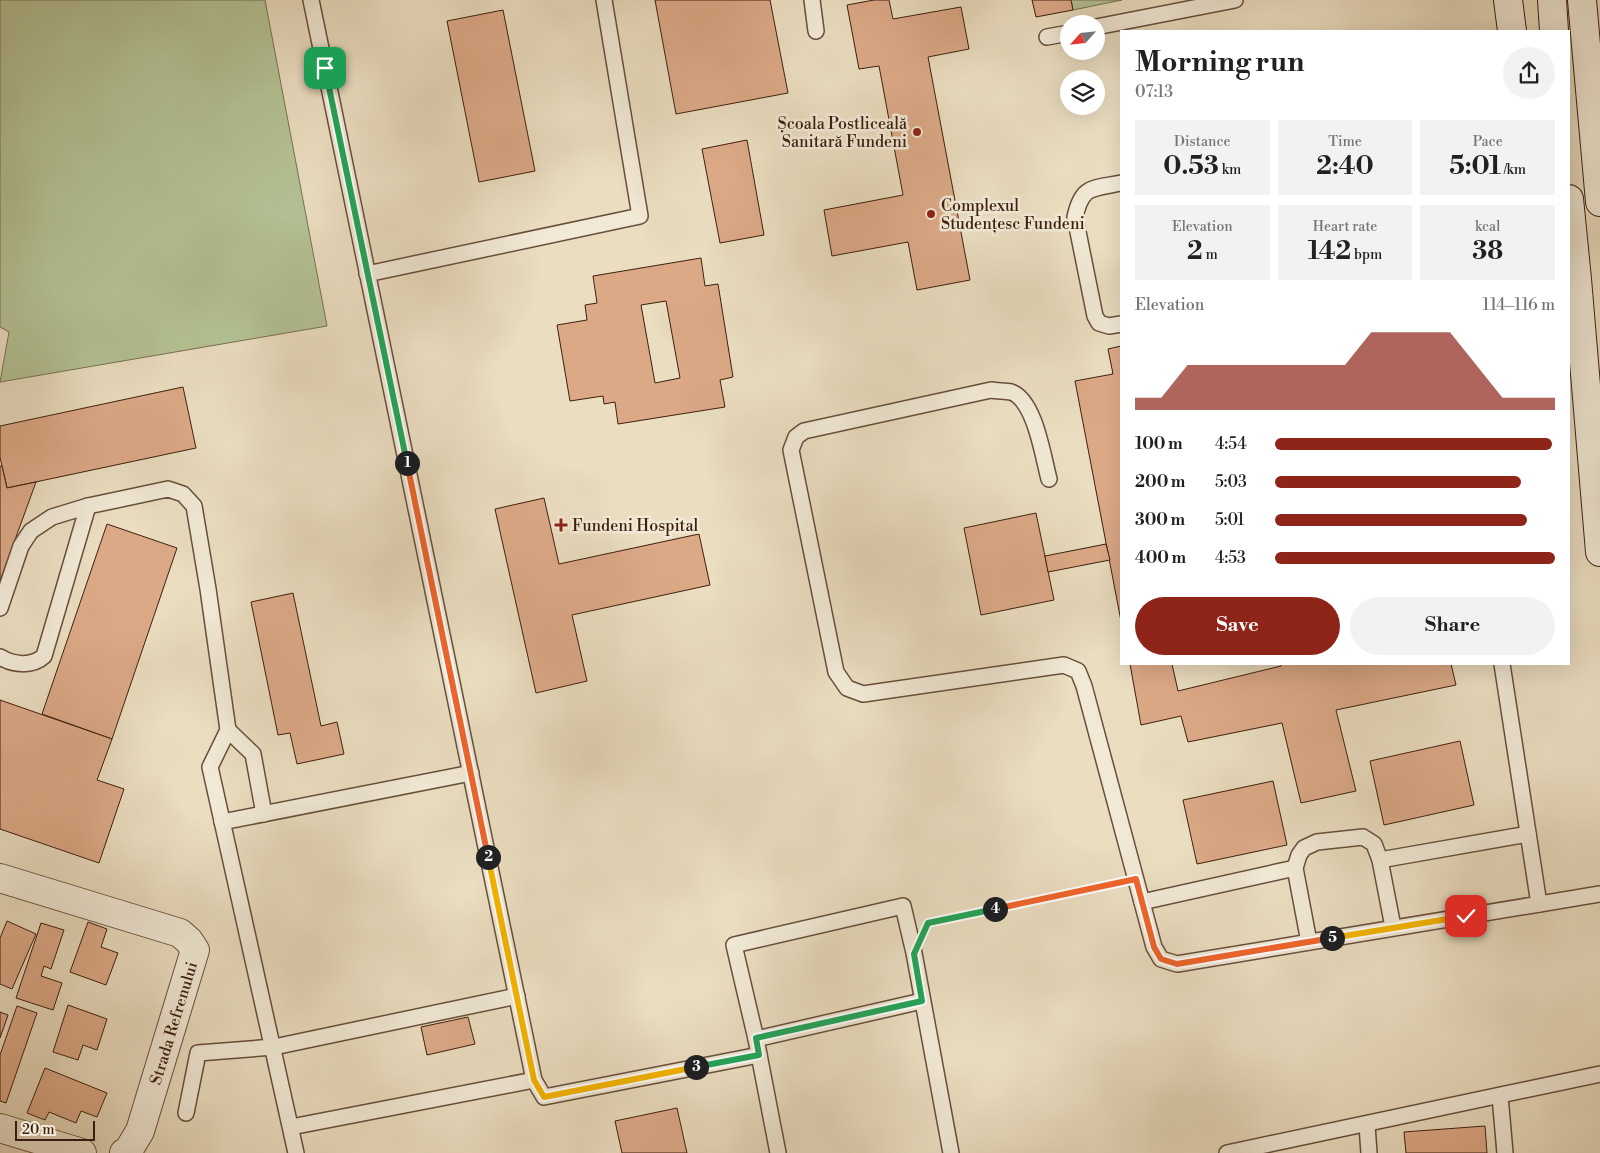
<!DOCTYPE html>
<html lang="en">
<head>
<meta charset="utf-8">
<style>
	body { margin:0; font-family:"Libre Bodoni",serif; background:#f2f2f2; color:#202124; height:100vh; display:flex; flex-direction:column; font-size:19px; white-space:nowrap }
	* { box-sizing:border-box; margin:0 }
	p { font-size:16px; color:#757577 }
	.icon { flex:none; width:28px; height:28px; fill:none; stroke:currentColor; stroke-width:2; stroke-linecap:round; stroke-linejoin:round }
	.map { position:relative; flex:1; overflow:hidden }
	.details { position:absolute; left:1120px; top:30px; width:450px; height:635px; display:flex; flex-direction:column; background:#fff; border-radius:0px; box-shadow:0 5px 20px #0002 }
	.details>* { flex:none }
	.needle { width:32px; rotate:243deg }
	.controls { position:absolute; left:1060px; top:15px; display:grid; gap:10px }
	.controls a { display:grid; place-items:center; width:45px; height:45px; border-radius:50%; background:#fff; box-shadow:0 5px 20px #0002; font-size:25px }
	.scale { position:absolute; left:15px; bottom:12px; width:80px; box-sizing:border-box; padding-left:5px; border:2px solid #3d1f0f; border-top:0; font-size:14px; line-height:18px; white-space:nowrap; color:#3d1f0f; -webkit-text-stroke:4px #f1e9d6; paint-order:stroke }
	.pin { position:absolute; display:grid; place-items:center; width:42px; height:42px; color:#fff; margin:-21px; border-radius:10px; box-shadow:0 2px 8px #0006 }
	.km { position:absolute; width:25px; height:25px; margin:-12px; border-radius:50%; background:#222; color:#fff; font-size:14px; line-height:25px; text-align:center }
	.round { display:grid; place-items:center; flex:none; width:52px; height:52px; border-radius:26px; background:#f2f2f2 }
	.head { display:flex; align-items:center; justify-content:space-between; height:85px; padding:0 15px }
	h1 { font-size:28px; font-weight:800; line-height:38px }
	.metrics { display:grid; grid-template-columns:repeat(3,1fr); gap:8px; height:85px; padding:5px 15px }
	.metrics div { display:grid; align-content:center; border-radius:0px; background:#f2f2f2; text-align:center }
	.metrics b { font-size:25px; font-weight:800 }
	.metrics small { font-size:14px; font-weight:400 }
	.metrics p { font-size:14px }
	.chart { height:140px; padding:10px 15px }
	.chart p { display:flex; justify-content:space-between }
	.chart svg { width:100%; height:90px; margin-top:5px; fill:#8f2418; opacity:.7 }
	.primary-button { display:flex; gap:10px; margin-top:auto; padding:10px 15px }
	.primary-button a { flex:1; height:58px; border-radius:30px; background:#8f2418; color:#fff; font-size:20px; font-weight:800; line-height:58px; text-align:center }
	.primary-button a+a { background:#f2f2f2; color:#202124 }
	ul { padding:0 15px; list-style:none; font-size:16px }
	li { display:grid; grid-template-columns:80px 60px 1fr; align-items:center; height:38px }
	li i { height:12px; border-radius:6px; background:#8f2418 }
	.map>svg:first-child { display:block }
	.green { fill:#b4c295; stroke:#787052 }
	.building { fill:#dca987; stroke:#3d1f0f; fill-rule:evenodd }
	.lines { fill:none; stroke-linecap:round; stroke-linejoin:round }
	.lane-casing { stroke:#684e3b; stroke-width:18 }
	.street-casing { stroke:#684e3b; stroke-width:30 }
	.secondary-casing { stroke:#3d1f0f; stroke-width:30 }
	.path { stroke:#3d1f0f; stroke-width:3; stroke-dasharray:1 2.5; stroke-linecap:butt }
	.lane { stroke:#f1e9d6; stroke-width:15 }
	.street { stroke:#f1e9d6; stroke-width:28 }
	.secondary { stroke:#f1e9d6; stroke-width:28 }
	.split-1-casing { stroke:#fff; stroke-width:10 }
	.split-2-casing { stroke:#fff; stroke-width:10 }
	.split-3-casing { stroke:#fff; stroke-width:10 }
	.split-4-casing { stroke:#fff; stroke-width:10 }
	.split-5-casing { stroke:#fff; stroke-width:10 }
	.split-6-casing { stroke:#fff; stroke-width:10 }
	.split-1 { stroke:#22a559; stroke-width:6 }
	.split-2 { stroke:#f0652b; stroke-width:6 }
	.split-3 { stroke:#f5b400; stroke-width:6 }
	.split-4 { stroke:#22a559; stroke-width:6 }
	.split-5 { stroke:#f0652b; stroke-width:6 }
	.split-6 { stroke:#f5b400; stroke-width:6 }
	.poi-dot { fill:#8f2418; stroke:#f1e9d6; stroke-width:2 }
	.labels { text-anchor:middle; stroke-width:5; stroke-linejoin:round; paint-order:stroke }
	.poi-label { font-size:16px; fill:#3d1f0f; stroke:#f1e9d6; text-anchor:start }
	.street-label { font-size:16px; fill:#3d1f0f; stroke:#f1e9d6 }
</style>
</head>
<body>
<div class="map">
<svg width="1600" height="1153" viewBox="0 0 1600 1153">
	<rect width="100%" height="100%" fill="#eaddc0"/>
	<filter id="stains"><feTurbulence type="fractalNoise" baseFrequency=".004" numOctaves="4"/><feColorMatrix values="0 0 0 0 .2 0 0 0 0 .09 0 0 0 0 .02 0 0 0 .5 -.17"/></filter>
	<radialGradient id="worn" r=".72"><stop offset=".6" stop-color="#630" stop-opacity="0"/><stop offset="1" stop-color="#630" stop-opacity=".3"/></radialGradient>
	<!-- green -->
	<g class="green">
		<polygon points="0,0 265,0 327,326 0,382 9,332 0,327"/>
		<polygon points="1071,0 1122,0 1073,10"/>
	</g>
	<!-- building -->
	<g class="building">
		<polygon points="655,0 770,0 788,93 676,114"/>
		<polygon points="874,0 889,0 893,19 961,7 969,49 928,57 970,280 917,290 908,242 832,256 824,210 903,195 879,66 859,69 847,5"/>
		<polygon points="1032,0 1071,0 1073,10 1036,17"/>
		<polygon points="503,10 535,171 479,182 447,21"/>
		<polygon points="747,140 764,235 720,243 702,149"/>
		<path d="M701 258 705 286 718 284 733 377 720 380 725 407 618 424 615 402 604 404 603 396 570 401 557 325 587 320 585 305 597 303 593 276ZM666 301 680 378 655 383 641 305Z"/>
		<polygon points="1121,346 1121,621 1075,381 1113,374 1108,349"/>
		<polygon points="183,387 196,448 7,488 0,457 0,426"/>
		<polygon points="0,466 2,466 7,488 36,482 0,581"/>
		<polygon points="544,498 559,564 699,534 710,585 572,615 587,681 536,693 495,509"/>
		<polygon points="1036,513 1054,600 981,615 964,528"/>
		<polygon points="107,524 177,548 112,739 42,714"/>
		<polygon points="1106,544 1110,560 1048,572 1045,556"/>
		<polygon points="293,593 321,726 337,722 344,754 297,764 290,733 278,735 251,602"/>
		<polygon points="1130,664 1172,664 1178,691 1281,666 1281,664 1451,664 1456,685 1336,710 1356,791 1301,803 1282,723 1188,742 1181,716 1141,725"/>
		<polygon points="0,700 112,739 97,780 124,789 99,863 0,829"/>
		<polygon points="1460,741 1474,805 1384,825 1370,761"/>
		<polygon points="1273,781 1287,845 1197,864 1183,800"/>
		<polygon points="7,921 36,934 12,989 0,984 0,938"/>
		<polygon points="88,922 107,929 101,947 118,953 106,985 70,972"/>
		<polygon points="41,923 64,930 51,969 44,966 41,976 62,983 53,1010 16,998"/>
		<polygon points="68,1005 107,1019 97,1050 83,1045 78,1060 53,1052"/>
		<polygon points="17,1006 37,1013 6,1103 0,1101 0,1055"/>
		<polygon points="0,1012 8,1015 0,1038"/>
		<polygon points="468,1017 475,1044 427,1055 421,1027"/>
		<polygon points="45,1068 107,1093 97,1117 81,1111 76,1123 49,1112 45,1120 27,1113"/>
		<polygon points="677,1108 687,1153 622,1153 615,1121"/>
		<polygon points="1485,1126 1487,1153 1406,1153 1404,1132"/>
	</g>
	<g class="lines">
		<!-- lane casing -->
		<g class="lane-casing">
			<g id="lane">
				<polyline points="311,0 534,1080 544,1097 759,1055"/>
				<polyline points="812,0 816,31"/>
				<polyline points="1096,27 1235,0"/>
				<polyline points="1047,37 1069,33"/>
				<path d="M1121 183C1092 189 1082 185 1075 217L1095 316 1099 323 1109 326 1121 324"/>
				<polyline points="367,274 640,216 604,0"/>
				<path d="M1049 479C1043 457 1035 400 1011 392 1005 391 997 391 991 390L804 431 796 437 791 450 836 672 847 688 863 694 1064 665 1078 671 1084 686 1154 947 1161 959 1177 964 1600 894"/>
				<polyline points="0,608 21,546 31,531 52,517 88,506 168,489 183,494 194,506 208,589 228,730 210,767 296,1153"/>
				<path d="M0 657C13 665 32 667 44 656L88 506"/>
				<polyline points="1502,664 1539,904"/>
				<polyline points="228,730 253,754 264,814"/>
				<polyline points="222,822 471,773"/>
				<polyline points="1380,860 1528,834"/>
				<polyline points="1142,902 1295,868"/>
				<polyline points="1309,942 1295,868 1299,855 1304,848 1317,842 1363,837 1374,844 1380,860 1393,927"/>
				<polyline points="756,1039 922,1001"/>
				<polyline points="1500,1096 1505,1153"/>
				<polyline points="186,1113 198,1053 274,1047 517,996"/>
				<polyline points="1367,1125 1369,1153"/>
				<polyline points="291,1127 534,1080"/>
				<polyline points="778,1153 756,1039 734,945 903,906 914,953 951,1153"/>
				<polyline points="1227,1153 1600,1074"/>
			</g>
		</g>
		<!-- street casing -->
		<g class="street-casing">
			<g id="street">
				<polyline points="0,878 180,933 189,941 195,950 140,1131 128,1151 124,1153"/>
				<polyline points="0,1128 82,1153"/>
			</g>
		</g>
		<!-- secondary casing -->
		<g class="secondary-casing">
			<g id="secondary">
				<polyline points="1508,0 1512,31"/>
				<polyline points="1552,0 1554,31"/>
				<polyline points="1582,0 1600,202"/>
				<polyline points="1569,199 1577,279 1600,552"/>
			</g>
		</g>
		<!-- path -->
		<polyline class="path" points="928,923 1115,883"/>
		<!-- lane -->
		<use href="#lane" class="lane"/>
		<!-- street -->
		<use href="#street" class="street"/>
		<!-- secondary -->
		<use href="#secondary" class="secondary"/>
	</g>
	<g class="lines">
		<!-- split-1 casing -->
		<g class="split-1-casing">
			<polyline id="split-1" points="325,68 407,463"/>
		</g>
		<!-- split-2 casing -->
		<g class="split-2-casing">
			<polyline id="split-2" points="407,463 488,857"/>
		</g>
		<!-- split-3 casing -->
		<g class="split-3-casing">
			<polyline id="split-3" points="488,857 534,1080 544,1097 696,1067"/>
		</g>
		<!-- split-4 casing -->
		<g class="split-4-casing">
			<polyline id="split-4" points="696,1067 759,1055 756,1038 922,1001 914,954 928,923 995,909"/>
		</g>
		<!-- split-5 casing -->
		<g class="split-5-casing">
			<polyline id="split-5" points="995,909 1136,879 1154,947 1161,959 1177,964 1332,938"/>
		</g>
		<!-- split-6 casing -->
		<g class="split-6-casing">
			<polyline id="split-6" points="1332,938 1466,916"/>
		</g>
		<!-- split-1 -->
		<use href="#split-1" class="split-1"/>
		<!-- split-2 -->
		<use href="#split-2" class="split-2"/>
		<!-- split-3 -->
		<use href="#split-3" class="split-3"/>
		<!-- split-4 -->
		<use href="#split-4" class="split-4"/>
		<!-- split-5 -->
		<use href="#split-5" class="split-5"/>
		<!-- split-6 -->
		<use href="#split-6" class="split-6"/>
	</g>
	<!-- markers -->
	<g class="poi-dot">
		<circle cx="917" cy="132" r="5"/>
		<circle cx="931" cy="214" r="5"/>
		<path d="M558.5 517.5h5v5h5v5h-5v5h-5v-5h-5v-5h5z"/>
	</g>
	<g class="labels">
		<!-- poi labels -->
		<g class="poi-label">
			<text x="907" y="129" text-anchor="end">Școala Postliceală<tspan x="907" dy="18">Sanitară Fundeni</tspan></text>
			<text x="941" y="211">Complexul<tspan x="941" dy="18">Studențesc Fundeni</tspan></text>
			<text x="572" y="531">Fundeni Hospital</text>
		</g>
		<!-- street labels -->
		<g class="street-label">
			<text transform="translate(173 1023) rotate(-73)" y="6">Strada Refrenului</text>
		</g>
	</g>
	<rect width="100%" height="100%" filter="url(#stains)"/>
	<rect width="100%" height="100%" fill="url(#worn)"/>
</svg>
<div class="controls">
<a><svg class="needle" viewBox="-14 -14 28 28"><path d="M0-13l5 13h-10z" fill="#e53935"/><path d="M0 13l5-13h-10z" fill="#757577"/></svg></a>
<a><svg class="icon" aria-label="layers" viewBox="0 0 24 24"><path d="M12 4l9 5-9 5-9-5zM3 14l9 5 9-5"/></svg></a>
</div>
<div class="scale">20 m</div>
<div class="pin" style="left:325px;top:68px;background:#1e9e55"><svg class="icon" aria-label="arrive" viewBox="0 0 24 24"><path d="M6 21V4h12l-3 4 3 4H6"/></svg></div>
<div class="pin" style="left:1466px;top:916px;background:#d93025"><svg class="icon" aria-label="check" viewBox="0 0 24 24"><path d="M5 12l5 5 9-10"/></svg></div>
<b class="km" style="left:407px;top:463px">1</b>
<b class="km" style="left:488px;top:857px">2</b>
<b class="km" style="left:696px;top:1067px">3</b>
<b class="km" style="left:995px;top:909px">4</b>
<b class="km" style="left:1332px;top:938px">5</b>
<section class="details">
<div class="head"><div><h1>Morning run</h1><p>07:13</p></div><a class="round"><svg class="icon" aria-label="share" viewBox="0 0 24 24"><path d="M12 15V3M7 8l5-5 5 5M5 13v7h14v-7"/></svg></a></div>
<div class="metrics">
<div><p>Distance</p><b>0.53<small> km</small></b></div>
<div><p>Time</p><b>2:40</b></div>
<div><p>Pace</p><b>5:01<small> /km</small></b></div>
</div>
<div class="metrics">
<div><p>Elevation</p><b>2<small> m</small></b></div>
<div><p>Heart rate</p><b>142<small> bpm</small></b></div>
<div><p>kcal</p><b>38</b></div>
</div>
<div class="chart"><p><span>Elevation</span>114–116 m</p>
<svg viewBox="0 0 160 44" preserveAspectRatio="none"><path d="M0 44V38L10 38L20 22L30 22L40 22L50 22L60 22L70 22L80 22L90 6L100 6L110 6L120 6L130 22L140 38L150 38L160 38V44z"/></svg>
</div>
<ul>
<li><b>100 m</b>4:54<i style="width:99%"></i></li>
<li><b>200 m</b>5:03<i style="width:88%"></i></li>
<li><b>300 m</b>5:01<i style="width:90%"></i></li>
<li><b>400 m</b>4:53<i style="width:100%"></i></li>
</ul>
<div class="primary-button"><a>Save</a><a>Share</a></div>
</section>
</div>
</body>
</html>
